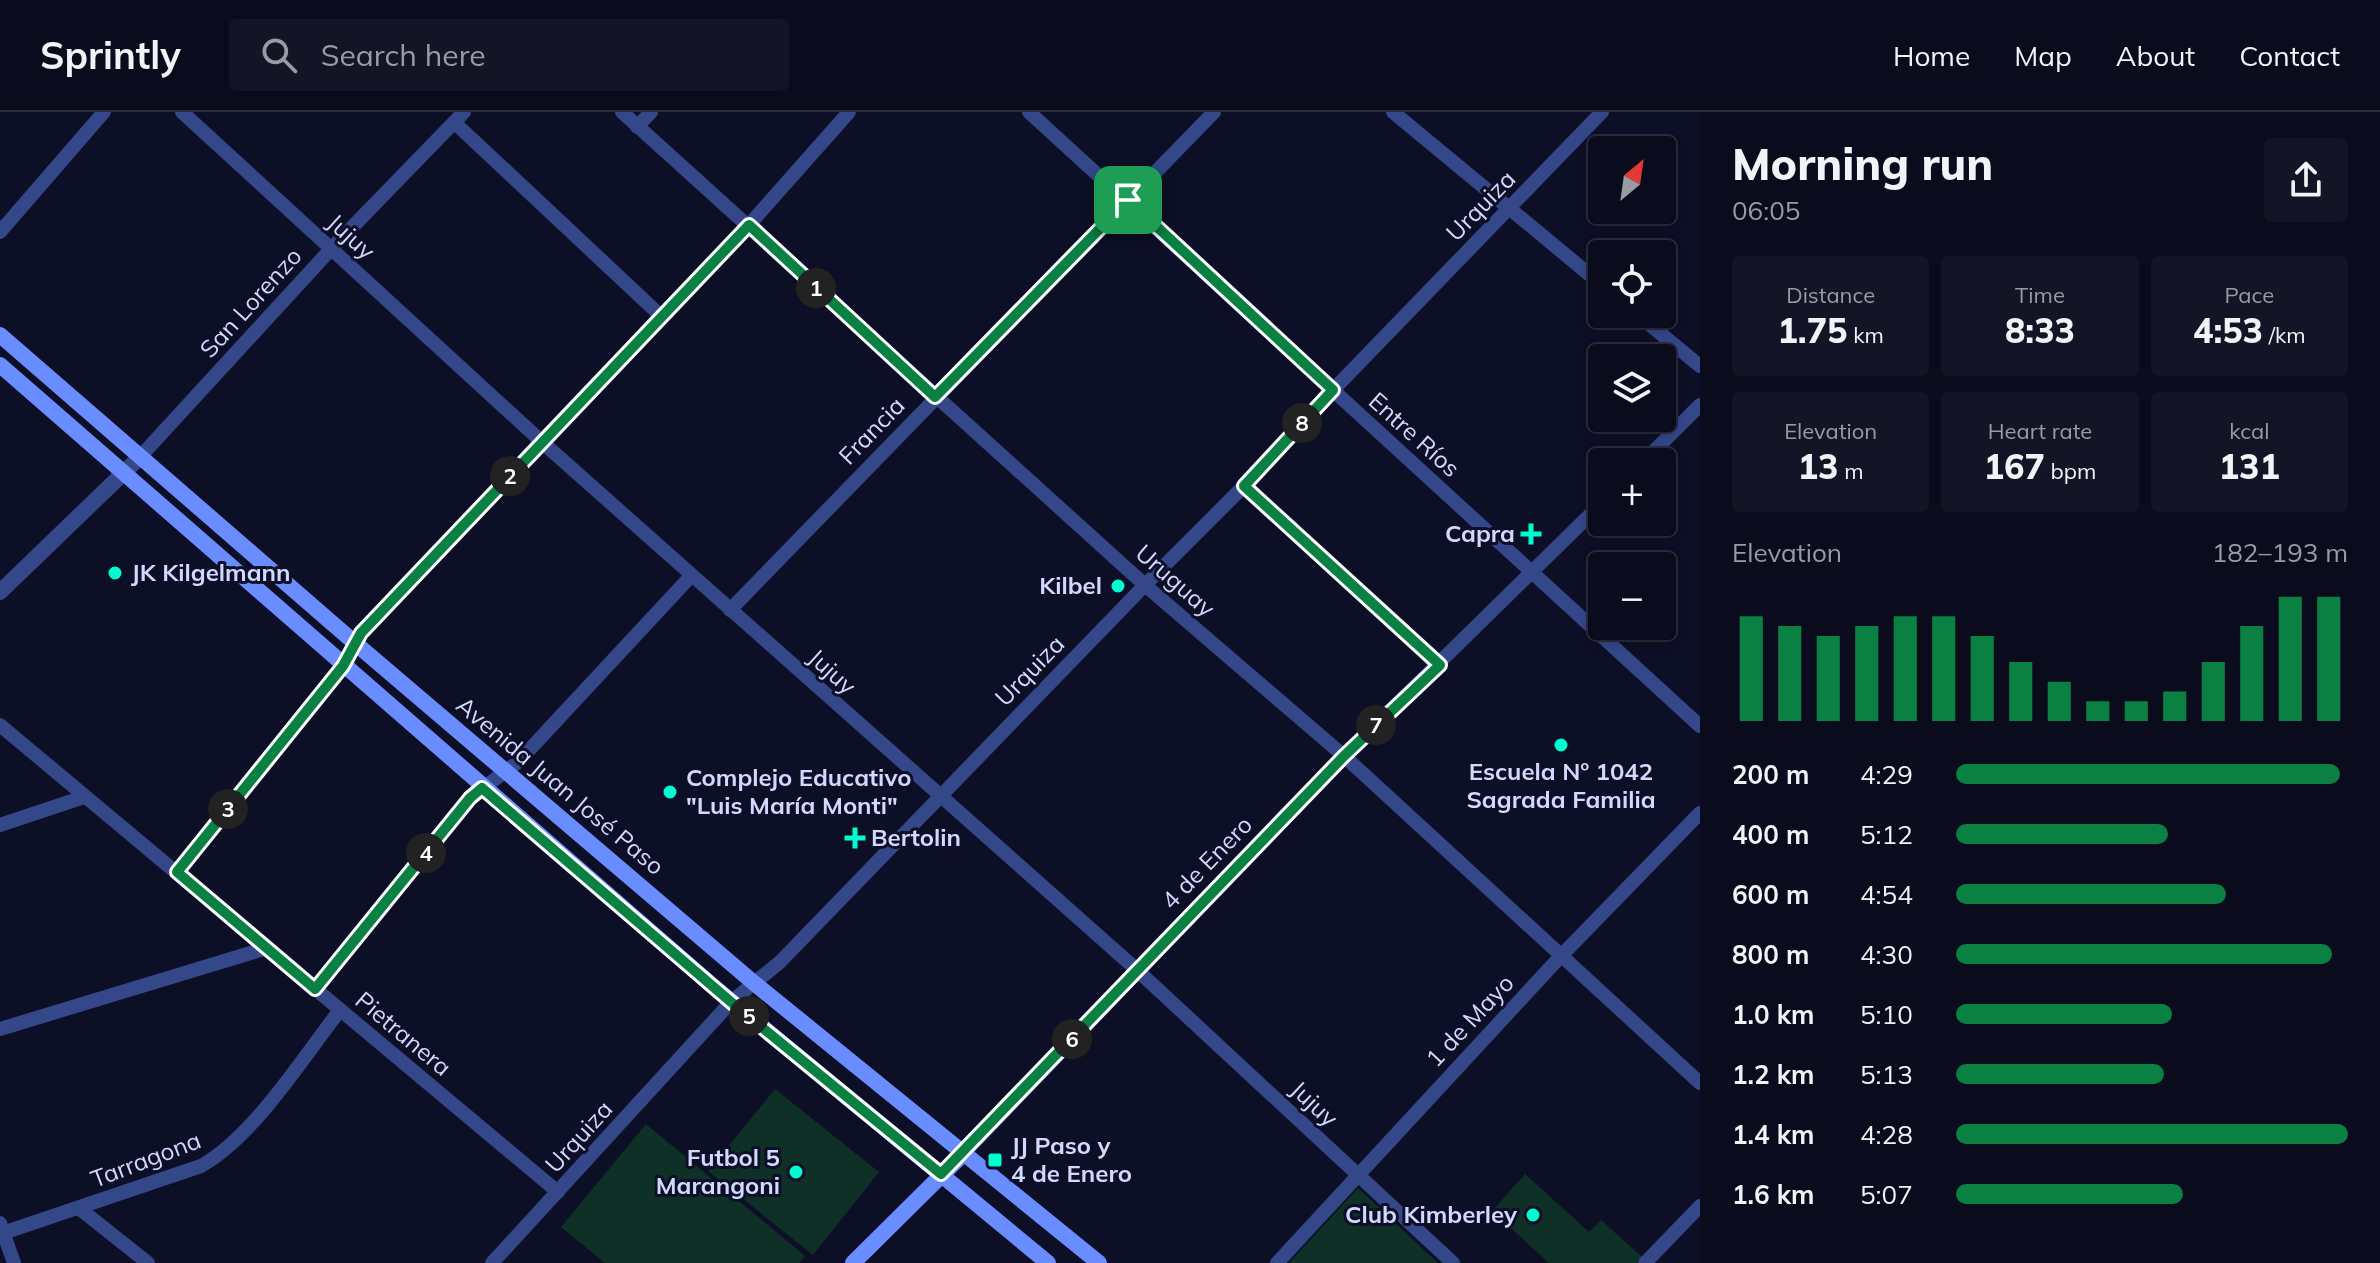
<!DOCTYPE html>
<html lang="en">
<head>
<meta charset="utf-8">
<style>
	body { margin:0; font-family:Mulish,sans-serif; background:#131425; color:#f1f3f6; height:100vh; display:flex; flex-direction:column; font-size:30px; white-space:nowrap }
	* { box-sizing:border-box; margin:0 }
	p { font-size:26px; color:#999ba3 }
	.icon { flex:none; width:44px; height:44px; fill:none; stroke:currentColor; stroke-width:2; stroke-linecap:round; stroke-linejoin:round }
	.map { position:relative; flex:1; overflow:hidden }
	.sheet { display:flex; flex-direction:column; background:#0a0b1c; width:680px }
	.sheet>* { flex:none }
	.needle { width:52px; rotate:29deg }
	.controls { position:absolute; left:1588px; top:24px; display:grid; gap:16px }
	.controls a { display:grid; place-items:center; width:88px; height:88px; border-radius:8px; background:#0a0b1c; box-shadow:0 4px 12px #0003,0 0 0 2px #2a2b3b; font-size:40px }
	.pin { position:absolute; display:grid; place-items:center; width:68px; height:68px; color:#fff; margin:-34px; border-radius:16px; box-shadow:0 4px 12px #0006 }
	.km { position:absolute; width:40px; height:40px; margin:-20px; border-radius:50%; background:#222; color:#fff; font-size:22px; line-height:40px; text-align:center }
	.round { display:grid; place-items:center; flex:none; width:84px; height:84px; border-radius:8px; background:#131425 }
	.overview { display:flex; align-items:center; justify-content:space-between; height:136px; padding:0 32px }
	h1 { font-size:44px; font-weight:800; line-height:60px }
	.metrics { display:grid; grid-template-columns:repeat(3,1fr); gap:12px; height:136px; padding:8px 32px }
	.metrics div { display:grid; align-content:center; border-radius:8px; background:#131425; text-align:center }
	.metrics b { font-size:34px; font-weight:800 }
	.metrics small { font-size:22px; font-weight:400 }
	.metrics p { font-size:22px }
	.chart { height:224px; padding:16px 32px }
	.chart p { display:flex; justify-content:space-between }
	.chart svg { width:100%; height:144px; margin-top:8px; stroke:#0b8043; stroke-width:6 }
	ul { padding:0 32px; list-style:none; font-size:26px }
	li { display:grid; grid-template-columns:128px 96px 1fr; align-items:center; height:60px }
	li i { height:20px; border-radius:10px; background:#0b8043 }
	header { display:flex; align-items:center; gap:48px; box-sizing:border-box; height:112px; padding:0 40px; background:#0a0b1c; border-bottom:2px solid #2a2b3b }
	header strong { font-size:38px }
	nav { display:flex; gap:44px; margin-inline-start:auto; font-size:28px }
	.search { width:560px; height:72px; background:#131425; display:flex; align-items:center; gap:20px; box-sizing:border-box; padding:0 28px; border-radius:8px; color:#999ba3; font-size:30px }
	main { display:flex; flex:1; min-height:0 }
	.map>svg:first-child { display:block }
	.green { fill:#0f3026 }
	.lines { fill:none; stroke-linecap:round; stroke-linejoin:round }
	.minor { stroke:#344789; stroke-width:14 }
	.tertiary { stroke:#344789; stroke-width:16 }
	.secondary { stroke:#698dff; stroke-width:16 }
	.route-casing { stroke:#fff; stroke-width:16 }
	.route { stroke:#0b8043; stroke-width:10 }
	.poi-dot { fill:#00fdd2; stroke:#0d0f26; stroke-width:3 }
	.labels { text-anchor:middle; stroke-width:6; stroke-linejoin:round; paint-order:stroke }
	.street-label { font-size:24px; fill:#d2d9ff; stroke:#0d0f26 }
	.poi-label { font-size:24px; font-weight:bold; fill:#d2d9ff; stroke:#0d0f26; text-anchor:end }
</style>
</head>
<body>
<header>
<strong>Sprintly</strong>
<div class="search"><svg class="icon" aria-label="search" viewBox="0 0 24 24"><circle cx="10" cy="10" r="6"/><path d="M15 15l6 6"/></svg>Search here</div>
<nav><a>Home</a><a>Map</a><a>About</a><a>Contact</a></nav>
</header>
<main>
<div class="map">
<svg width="1700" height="1151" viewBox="0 0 1700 1151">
	<rect width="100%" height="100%" fill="#0d0f26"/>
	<!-- green -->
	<g class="green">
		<polygon points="775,977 879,1060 813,1143 708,1059"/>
		<polygon points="646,1012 805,1144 799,1151 605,1151 561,1115"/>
		<polygon points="1525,1062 1589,1120 1601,1108 1642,1145 1637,1151 1549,1151 1492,1099"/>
		<polygon points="1358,1076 1438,1151 1289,1151"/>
	</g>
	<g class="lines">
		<!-- minor -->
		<g class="minor">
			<polyline points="182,0 542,330 1137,858 1453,1151"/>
			<polyline points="622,0 1146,474 1344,644 1700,971"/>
			<polyline points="1029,0 1700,614"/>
			<polyline points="1393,0 1602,173"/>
			<polyline points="455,11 662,205"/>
			<polyline points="637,15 651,0"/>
			<polyline points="0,120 104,0"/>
			<polyline points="1637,202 1700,254"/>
			<polyline points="140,345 331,137 464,0"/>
			<polyline points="1643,350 1700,293"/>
			<polyline points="1244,374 1440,553"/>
			<polyline points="730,498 1214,0"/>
			<polyline points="0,613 558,1080"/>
			<polyline points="0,713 84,685"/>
			<polyline points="177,760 343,554 361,521 749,113 849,0"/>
			<polyline points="315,877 470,686 518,650 691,464"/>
			<polyline points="0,917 267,836"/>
			<polyline points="964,1041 1344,644 1602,391"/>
			<polyline points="80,1097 148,1151"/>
			<polyline points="0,1111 14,1151"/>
			<path d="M0 1122 201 1054C254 1024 302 947 340 898"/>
			<polyline points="492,1151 731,890 780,850 1145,473 1244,374 1333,278 1602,0"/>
			<polyline points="1277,1151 1560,845 1700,701"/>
			<polyline points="1645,1151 1700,1094"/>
		</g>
		<!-- tertiary -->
		<polyline class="tertiary" points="0,480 140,345"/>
		<!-- secondary -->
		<g class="secondary">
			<polyline points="0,223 355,531 754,871 1099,1151"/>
			<polyline points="0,253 715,876 1048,1151"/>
			<polyline points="853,1151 964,1041"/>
		</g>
	</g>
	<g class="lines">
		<!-- route casing -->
		<g class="route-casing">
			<polygon id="route" points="1128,88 1333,278 1244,374 1440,553 1344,644 941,1062 731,890 482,676 470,686 315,877 177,760 343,554 361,521 749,113 935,285"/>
		</g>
		<!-- route -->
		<use href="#route" class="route"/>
	</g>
	<!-- markers -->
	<g class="poi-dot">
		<path d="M1527 410h8v8h8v8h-8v8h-8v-8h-8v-8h8z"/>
		<circle cx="115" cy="461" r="8"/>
		<circle cx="1118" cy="474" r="8"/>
		<circle cx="1561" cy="633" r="8"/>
		<circle cx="670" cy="680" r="8"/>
		<path d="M851 714h8v8h8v8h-8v8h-8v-8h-8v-8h8z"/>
		<rect x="987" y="1040" width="16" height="16" rx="4"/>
		<circle cx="796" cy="1060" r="8"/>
		<circle cx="1533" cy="1103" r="8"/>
	</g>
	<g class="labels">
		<!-- street labels -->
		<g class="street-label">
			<text transform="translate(1481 94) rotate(-46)" y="8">Urquiza</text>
			<text transform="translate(351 125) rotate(42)" y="8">Jujuy</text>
			<text transform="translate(251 191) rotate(-48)" y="8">San Lorenzo</text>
			<text transform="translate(872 319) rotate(-46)" y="8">Francia</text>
			<text transform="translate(1414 323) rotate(42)" y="8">Entre Ríos</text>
			<text transform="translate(1175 469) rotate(41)" y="8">Uruguay</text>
			<text transform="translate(1030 559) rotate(-46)" y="8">Urquiza</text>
			<text transform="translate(832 560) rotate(42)" y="8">Jujuy</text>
			<text transform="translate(560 674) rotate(40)" y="8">Avenida Juan José Paso</text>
			<text transform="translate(1207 751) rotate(-46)" y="8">4 de Enero</text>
			<text transform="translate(1470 909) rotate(-47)" y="8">1 de Mayo</text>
			<text transform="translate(403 922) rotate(40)" y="8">Pietranera</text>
			<text transform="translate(1314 992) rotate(43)" y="8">Jujuy</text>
			<text transform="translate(579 1025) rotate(-48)" y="8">Urquiza</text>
			<text transform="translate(146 1048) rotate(-21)" y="8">Tarragona</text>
		</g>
		<!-- poi labels -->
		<g class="poi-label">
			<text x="1515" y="430">Capra</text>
			<text x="131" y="469" text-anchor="start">JK Kilgelmann</text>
			<text x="1102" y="482">Kilbel</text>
			<text x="1561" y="668" text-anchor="middle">Escuela Nº 1042<tspan x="1561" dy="28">Sagrada Familia</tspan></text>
			<text x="686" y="674" text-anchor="start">Complejo Educativo<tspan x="686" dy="28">"Luis María Monti"</tspan></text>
			<text x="871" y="734" text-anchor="start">Bertolin</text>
			<text x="1011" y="1042" text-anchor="start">JJ Paso y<tspan x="1011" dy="28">4 de Enero</tspan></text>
			<text x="780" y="1054">Futbol 5<tspan x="780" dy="28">Marangoni</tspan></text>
			<text x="1517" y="1111">Club Kimberley</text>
		</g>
	</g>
</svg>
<div class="controls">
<a><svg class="needle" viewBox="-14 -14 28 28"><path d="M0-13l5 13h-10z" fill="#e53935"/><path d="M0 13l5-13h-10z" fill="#999ba3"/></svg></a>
<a><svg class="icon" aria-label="locate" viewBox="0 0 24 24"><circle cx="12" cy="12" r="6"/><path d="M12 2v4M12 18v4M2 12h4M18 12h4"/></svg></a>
<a><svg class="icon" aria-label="layers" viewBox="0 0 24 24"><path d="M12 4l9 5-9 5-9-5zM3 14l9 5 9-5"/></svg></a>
<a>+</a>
<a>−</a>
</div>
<div class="pin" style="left:1128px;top:88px;background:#1e9e55"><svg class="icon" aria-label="arrive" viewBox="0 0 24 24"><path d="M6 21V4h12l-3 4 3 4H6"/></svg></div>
<b class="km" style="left:816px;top:176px">1</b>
<b class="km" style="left:510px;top:364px">2</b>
<b class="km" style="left:228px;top:697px">3</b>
<b class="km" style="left:426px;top:741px">4</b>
<b class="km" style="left:749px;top:904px">5</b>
<b class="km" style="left:1072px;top:927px">6</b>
<b class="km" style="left:1376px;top:613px">7</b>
<b class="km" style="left:1302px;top:311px">8</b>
</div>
<section class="sheet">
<div class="overview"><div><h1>Morning run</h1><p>06:05</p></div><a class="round"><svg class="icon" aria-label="share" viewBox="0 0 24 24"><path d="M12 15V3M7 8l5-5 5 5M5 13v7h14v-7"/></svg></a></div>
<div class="metrics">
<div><p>Distance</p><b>1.75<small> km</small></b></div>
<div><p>Time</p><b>8:33</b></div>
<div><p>Pace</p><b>4:53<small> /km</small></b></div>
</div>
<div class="metrics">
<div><p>Elevation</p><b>13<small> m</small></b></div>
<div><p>Heart rate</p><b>167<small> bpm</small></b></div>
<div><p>kcal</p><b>131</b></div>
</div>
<div class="chart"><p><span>Elevation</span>182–193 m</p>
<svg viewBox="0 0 160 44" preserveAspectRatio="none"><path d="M5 44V12M15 44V15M25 44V18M35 44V15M45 44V12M55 44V12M65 44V18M75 44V26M85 44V32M95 44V38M105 44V38M115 44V35M125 44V26M135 44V15M145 44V6M155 44V6"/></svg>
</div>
<ul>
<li><b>200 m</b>4:29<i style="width:98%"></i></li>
<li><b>400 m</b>5:12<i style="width:54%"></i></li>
<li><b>600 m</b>4:54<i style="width:69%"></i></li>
<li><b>800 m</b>4:30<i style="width:96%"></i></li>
<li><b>1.0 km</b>5:10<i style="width:55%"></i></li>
<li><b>1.2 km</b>5:13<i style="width:53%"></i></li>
<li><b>1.4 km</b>4:28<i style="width:100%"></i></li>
<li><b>1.6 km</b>5:07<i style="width:58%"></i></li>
</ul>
</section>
</main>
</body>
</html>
